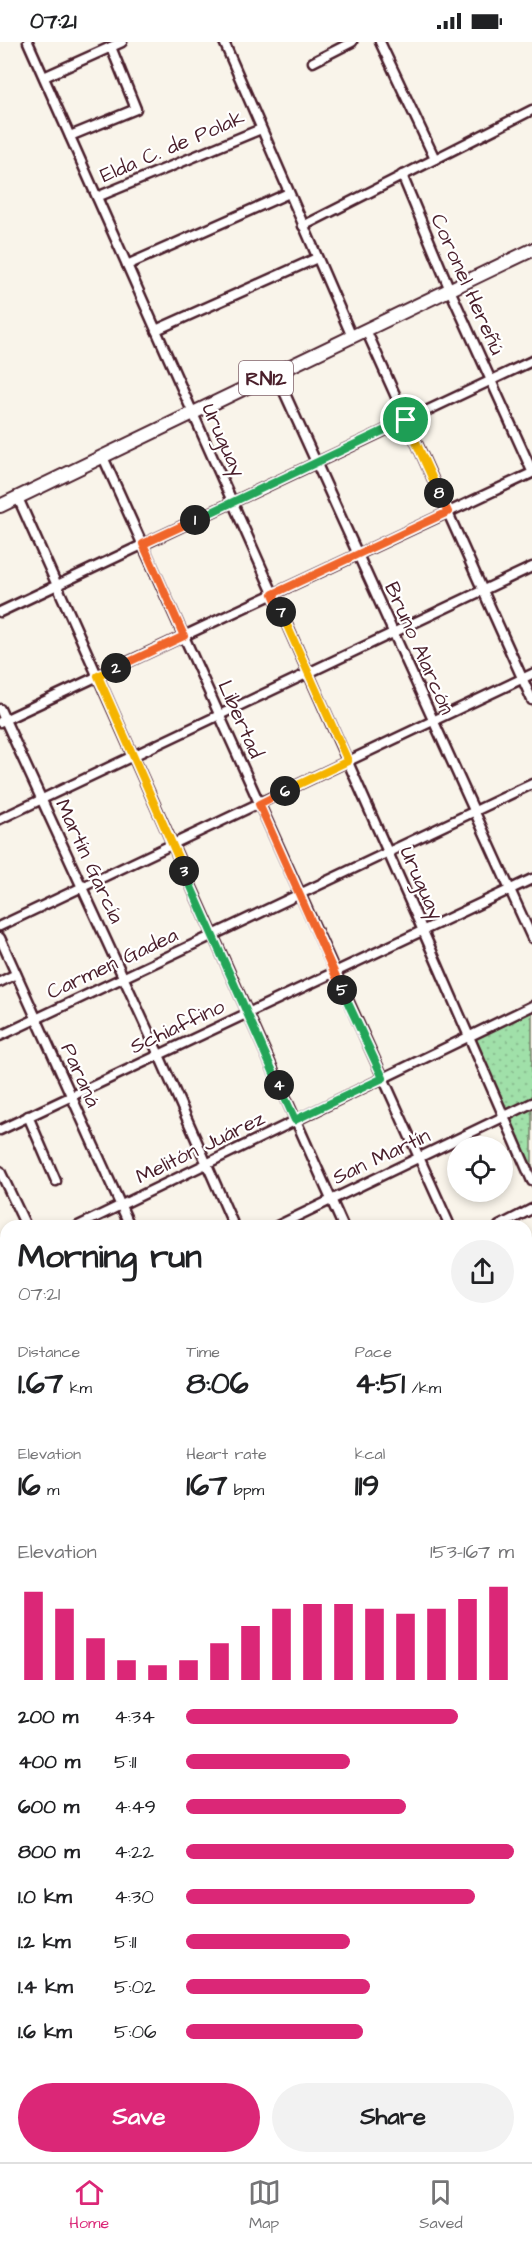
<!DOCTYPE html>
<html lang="en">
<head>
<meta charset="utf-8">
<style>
	body { margin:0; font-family:"Architects Daughter",sans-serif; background:#f2f2f2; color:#202124; height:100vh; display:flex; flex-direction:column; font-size:22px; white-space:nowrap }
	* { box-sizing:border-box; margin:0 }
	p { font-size:20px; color:#757577 }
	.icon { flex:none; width:33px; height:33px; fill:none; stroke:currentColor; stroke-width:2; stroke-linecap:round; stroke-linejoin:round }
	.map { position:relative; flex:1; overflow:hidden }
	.side { position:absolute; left:0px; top:1178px; width:532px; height:944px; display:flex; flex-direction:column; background:#fff; border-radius:18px 18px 0 0; box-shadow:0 3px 9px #0003 }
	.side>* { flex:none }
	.fabs { position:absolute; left:447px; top:1094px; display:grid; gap:12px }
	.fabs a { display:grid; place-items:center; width:66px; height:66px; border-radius:50%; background:#fff; box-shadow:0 3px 9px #0003; font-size:30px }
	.pin { position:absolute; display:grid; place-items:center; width:51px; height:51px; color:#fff; margin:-26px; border:3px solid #fff; border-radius:50%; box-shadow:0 2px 6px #0007 }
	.km { position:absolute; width:30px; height:30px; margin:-15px; border-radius:50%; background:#222; color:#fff; font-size:16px; line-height:30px; text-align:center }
	.round { display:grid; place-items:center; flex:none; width:63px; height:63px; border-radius:32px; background:#f2f2f2 }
	.summary { display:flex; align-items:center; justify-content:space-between; height:102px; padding:0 18px }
	h1 { font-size:33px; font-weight:700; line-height:45px }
	.metrics { display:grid; grid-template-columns:repeat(3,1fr); gap:9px; height:102px; padding:6px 18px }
	.metrics div { display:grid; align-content:center }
	.metrics b { font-size:30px; font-weight:700 }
	.metrics small { font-size:16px; font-weight:400 }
	.metrics p { font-size:16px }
	.chart { height:168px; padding:12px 18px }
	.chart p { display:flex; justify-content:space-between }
	.chart svg { width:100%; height:108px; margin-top:6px; stroke:#db2777; stroke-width:6 }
	.action { display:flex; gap:12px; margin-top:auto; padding:12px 18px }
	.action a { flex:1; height:69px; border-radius:36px; background:#db2777; color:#fff; font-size:24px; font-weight:700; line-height:69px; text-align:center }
	.action a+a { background:#f2f2f2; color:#202124 }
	ul { padding:0 18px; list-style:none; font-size:20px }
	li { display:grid; grid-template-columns:96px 72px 1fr; align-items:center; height:45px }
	li i { height:15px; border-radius:8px; background:#db2777 }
	.status { display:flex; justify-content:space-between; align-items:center; height:42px; padding:0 30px; background:#fff; direction:ltr }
	.status svg { height:16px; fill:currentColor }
	.dock { display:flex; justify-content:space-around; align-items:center; height:84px; border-top:2px solid #e0e0e0; background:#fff; font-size:16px; color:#757577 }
	.dock a { display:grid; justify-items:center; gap:3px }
	.dock .selected { color:#db2777 }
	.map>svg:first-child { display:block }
	.park { fill:url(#park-dots); stroke:#75806a; stroke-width:1.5 }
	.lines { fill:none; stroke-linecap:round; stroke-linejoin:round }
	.minor-casing { stroke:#4a1f2b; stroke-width:13 }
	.highway-casing { stroke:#4a1f2b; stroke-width:16 }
	.minor { stroke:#fff; stroke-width:8 }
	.highway { stroke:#fff; stroke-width:12 }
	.split-1-casing { stroke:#fff; stroke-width:12 }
	.split-2-casing { stroke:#fff; stroke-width:12 }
	.split-3-casing { stroke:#fff; stroke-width:12 }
	.split-4-casing { stroke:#fff; stroke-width:12 }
	.split-5-casing { stroke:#fff; stroke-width:12 }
	.split-6-casing { stroke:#fff; stroke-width:12 }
	.split-7-casing { stroke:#fff; stroke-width:12 }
	.split-8-casing { stroke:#fff; stroke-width:12 }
	.split-9-casing { stroke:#fff; stroke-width:12 }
	.split-1 { stroke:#22a559; stroke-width:8 }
	.split-2 { stroke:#f0652b; stroke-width:8 }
	.split-3 { stroke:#f5b400; stroke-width:8 }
	.split-4 { stroke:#22a559; stroke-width:8 }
	.split-5 { stroke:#22a559; stroke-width:8 }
	.split-6 { stroke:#f0652b; stroke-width:8 }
	.split-7 { stroke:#f5b400; stroke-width:8 }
	.split-8 { stroke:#f0652b; stroke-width:8 }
	.split-9 { stroke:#f5b400; stroke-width:8 }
	.labels { text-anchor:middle; stroke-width:4.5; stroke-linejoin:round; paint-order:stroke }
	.shield { fill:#fff; stroke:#80626b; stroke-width:1.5 }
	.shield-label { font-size:20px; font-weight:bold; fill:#4a1f2b }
	.street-label { font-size:21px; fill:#4a1f2b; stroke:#fff }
</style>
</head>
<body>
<div class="status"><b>07:21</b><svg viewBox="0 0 49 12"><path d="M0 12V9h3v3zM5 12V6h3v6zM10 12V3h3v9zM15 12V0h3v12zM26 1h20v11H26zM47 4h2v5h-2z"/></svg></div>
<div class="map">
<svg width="532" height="2120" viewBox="0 0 532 2120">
	<defs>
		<pattern id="park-dots" width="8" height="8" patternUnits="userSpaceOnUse" patternTransform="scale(1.5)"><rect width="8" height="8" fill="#a0e0a9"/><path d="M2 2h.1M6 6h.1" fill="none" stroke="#8bc092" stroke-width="1.8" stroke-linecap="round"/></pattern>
	</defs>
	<rect width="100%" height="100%" fill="#f9f4ea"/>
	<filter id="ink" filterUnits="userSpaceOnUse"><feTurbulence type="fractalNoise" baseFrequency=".0167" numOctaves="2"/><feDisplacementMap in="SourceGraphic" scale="12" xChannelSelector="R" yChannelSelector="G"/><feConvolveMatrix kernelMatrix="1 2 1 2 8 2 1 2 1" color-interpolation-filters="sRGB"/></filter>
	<g filter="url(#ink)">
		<!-- park -->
		<polygon class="park" points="532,964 532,1139 469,994"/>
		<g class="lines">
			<!-- minor casing -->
			<g class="minor-casing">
				<g id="minor">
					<polyline points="28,0 423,889 532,1139"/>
					<polyline points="224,0 352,295"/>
					<polyline points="380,0 435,117"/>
					<polyline points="313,20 352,0"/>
					<polyline points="44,35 122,0"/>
					<polyline points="70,94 136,67 111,5"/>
					<polyline points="402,133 450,248 532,429"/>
					<polyline points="97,155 261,87"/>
					<polyline points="303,184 532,68"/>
					<polyline points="127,223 289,151"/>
					<polyline points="156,288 317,216"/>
					<polyline points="366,288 532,658"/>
					<polyline points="276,332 532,896"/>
					<polyline points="103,415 450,1184"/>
					<polyline points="18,456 343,1184"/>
					<polyline points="0,570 532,319"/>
					<polyline points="0,667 159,1013 234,1184"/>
					<polyline points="0,680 532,431"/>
					<polyline points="0,777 532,525"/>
					<polyline points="0,884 532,632"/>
					<polyline points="0,896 130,1184"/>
					<polyline points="0,940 16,932"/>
					<polyline points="0,994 532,742"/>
					<polyline points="28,1074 56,1139"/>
					<polyline points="0,1088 532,837"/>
					<polyline points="0,1129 26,1184"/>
					<polyline points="78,1184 532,964"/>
					<polyline points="277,1184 532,1061"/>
					<polyline points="499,1184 532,1167"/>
					<polyline points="0,1221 6,1218"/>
					<polyline points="526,1295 532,1293"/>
					<polyline points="0,1316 6,1313"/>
					<polyline points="526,1358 532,1370"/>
					<polyline points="0,1377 6,1390"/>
					<polyline points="526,1396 532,1393"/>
					<polyline points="0,1421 6,1418"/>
					<polyline points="526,1492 532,1489"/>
					<polyline points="0,1548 6,1545"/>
					<polyline points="526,1567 532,1565"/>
					<polyline points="526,1591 532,1604"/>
					<polyline points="0,1628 6,1641"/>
					<polyline points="526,1655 532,1653"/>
					<polyline points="0,1731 6,1730"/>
					<polyline points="526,1758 532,1756"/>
					<polyline points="526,1833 532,1844"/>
					<polyline points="0,1837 6,1836"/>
					<polyline points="0,1845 6,1845"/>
					<polyline points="526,1864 532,1862"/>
					<polyline points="526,1964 532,1962"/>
					<polyline points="214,2115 214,2120"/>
					<polyline points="386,2115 386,2120"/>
					<polyline points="60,2120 60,2115"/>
				</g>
			</g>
			<!-- highway casing -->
			<g class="highway-casing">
				<polyline id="highway" points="0,464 532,208"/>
			</g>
			<!-- minor -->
			<use href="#minor" class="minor"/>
			<!-- highway -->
			<use href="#highway" class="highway"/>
		</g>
	</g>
	<g class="lines" filter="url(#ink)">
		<!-- split-1 casing -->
		<g class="split-1-casing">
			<polyline id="split-1" points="195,478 406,378"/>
		</g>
		<!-- split-2 casing -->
		<g class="split-2-casing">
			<polyline id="split-2" points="116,626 184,594 143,502 195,478"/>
		</g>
		<!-- split-3 casing -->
		<g class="split-3-casing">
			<polyline id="split-3" points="116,626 98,634 184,829"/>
		</g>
		<!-- split-4 casing -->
		<g class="split-4-casing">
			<polyline id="split-4" points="184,829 279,1043"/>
		</g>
		<!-- split-5 casing -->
		<g class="split-5-casing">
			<polyline id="split-5" points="279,1043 295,1078 383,1036 342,948"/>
		</g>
		<!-- split-6 casing -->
		<g class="split-6-casing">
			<polyline id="split-6" points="285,749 259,762 342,948"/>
		</g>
		<!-- split-7 casing -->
		<g class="split-7-casing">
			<polyline id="split-7" points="281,570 348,719 285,749"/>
		</g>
		<!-- split-8 casing -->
		<g class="split-8-casing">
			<polyline id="split-8" points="281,570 273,552 448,470 439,451"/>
		</g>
		<!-- split-9 casing -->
		<g class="split-9-casing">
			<polyline id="split-9" points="406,378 439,451"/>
		</g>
		<!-- split-1 -->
		<use href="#split-1" class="split-1"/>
		<!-- split-2 -->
		<use href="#split-2" class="split-2"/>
		<!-- split-3 -->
		<use href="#split-3" class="split-3"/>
		<!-- split-4 -->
		<use href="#split-4" class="split-4"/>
		<!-- split-5 -->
		<use href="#split-5" class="split-5"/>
		<!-- split-6 -->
		<use href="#split-6" class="split-6"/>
		<!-- split-7 -->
		<use href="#split-7" class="split-7"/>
		<!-- split-8 -->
		<use href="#split-8" class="split-8"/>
		<!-- split-9 -->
		<use href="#split-9" class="split-9"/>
	</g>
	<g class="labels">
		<!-- shield labels -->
		<rect class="shield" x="239" y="319" width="54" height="34" rx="4.5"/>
		<g class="shield-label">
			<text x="266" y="343">RN12</text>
		</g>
		<!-- street labels -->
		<g class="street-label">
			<text transform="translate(172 104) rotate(-23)" y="7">Elda C. de Polak</text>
			<text transform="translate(468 242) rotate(66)" y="7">Coronel Hereñú</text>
			<text transform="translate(224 398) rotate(66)" y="7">Uruguay</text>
			<text transform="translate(420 606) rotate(66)" y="7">Bruno Alarcón</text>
			<text transform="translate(241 677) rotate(66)" y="7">Libertad</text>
			<text transform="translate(90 819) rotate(65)" y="7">Martín García</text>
			<text transform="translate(422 841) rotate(66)" y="7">Uruguay</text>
			<text transform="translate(112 921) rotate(-25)" y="7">Carmen Gadea</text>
			<text transform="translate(177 984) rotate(-25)" y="7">Schiaffino</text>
			<text transform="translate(81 1033) rotate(66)" y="7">Paraná</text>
			<text transform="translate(200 1105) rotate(-26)" y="7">Melitón Juárez</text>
			<text transform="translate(381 1114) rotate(-25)" y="7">San Martín</text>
		</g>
	</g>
</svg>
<div class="fabs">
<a><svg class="icon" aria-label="locate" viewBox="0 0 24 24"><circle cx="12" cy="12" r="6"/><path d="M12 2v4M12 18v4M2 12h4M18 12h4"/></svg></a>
</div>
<div class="pin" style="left:406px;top:378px;background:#1e9e55"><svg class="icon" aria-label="arrive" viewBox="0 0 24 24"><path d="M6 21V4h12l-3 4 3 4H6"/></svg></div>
<b class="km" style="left:195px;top:478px">1</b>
<b class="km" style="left:116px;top:626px">2</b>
<b class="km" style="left:184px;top:829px">3</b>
<b class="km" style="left:279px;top:1043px">4</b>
<b class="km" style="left:342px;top:948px">5</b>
<b class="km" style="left:285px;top:749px">6</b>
<b class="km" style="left:281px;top:570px">7</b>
<b class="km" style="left:439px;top:451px">8</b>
<section class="side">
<div class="summary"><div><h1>Morning run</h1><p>07:21</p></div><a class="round"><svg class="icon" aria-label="share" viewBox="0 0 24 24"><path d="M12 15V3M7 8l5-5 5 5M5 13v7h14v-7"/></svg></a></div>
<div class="metrics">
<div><p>Distance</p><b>1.67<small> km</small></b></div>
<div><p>Time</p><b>8:06</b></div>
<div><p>Pace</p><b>4:51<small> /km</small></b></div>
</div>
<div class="metrics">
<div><p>Elevation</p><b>16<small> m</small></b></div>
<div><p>Heart rate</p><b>167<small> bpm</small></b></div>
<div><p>kcal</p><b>119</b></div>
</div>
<div class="chart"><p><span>Elevation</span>153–167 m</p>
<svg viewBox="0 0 160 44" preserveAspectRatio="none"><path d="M5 44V8M15 44V15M25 44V27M35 44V36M45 44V38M55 44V36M65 44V29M75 44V22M85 44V15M95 44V13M105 44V13M115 44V15M125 44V17M135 44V15M145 44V11M155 44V6"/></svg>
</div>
<ul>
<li><b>200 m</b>4:34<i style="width:83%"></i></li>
<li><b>400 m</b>5:11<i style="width:50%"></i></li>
<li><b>600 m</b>4:49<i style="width:67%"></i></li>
<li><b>800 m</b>4:22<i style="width:100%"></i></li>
<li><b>1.0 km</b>4:30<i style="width:88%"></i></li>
<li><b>1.2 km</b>5:11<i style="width:50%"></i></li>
<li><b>1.4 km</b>5:02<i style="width:56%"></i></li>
<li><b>1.6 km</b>5:06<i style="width:54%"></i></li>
</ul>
<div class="action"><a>Save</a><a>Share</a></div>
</section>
</div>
<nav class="dock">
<a class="selected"><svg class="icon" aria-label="home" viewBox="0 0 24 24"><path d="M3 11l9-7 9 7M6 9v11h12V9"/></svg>Home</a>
<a><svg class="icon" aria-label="map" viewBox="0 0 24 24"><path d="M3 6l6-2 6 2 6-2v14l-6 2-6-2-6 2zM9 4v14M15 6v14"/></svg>Map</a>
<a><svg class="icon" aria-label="saved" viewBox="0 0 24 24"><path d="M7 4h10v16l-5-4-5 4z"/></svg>Saved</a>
</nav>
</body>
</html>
